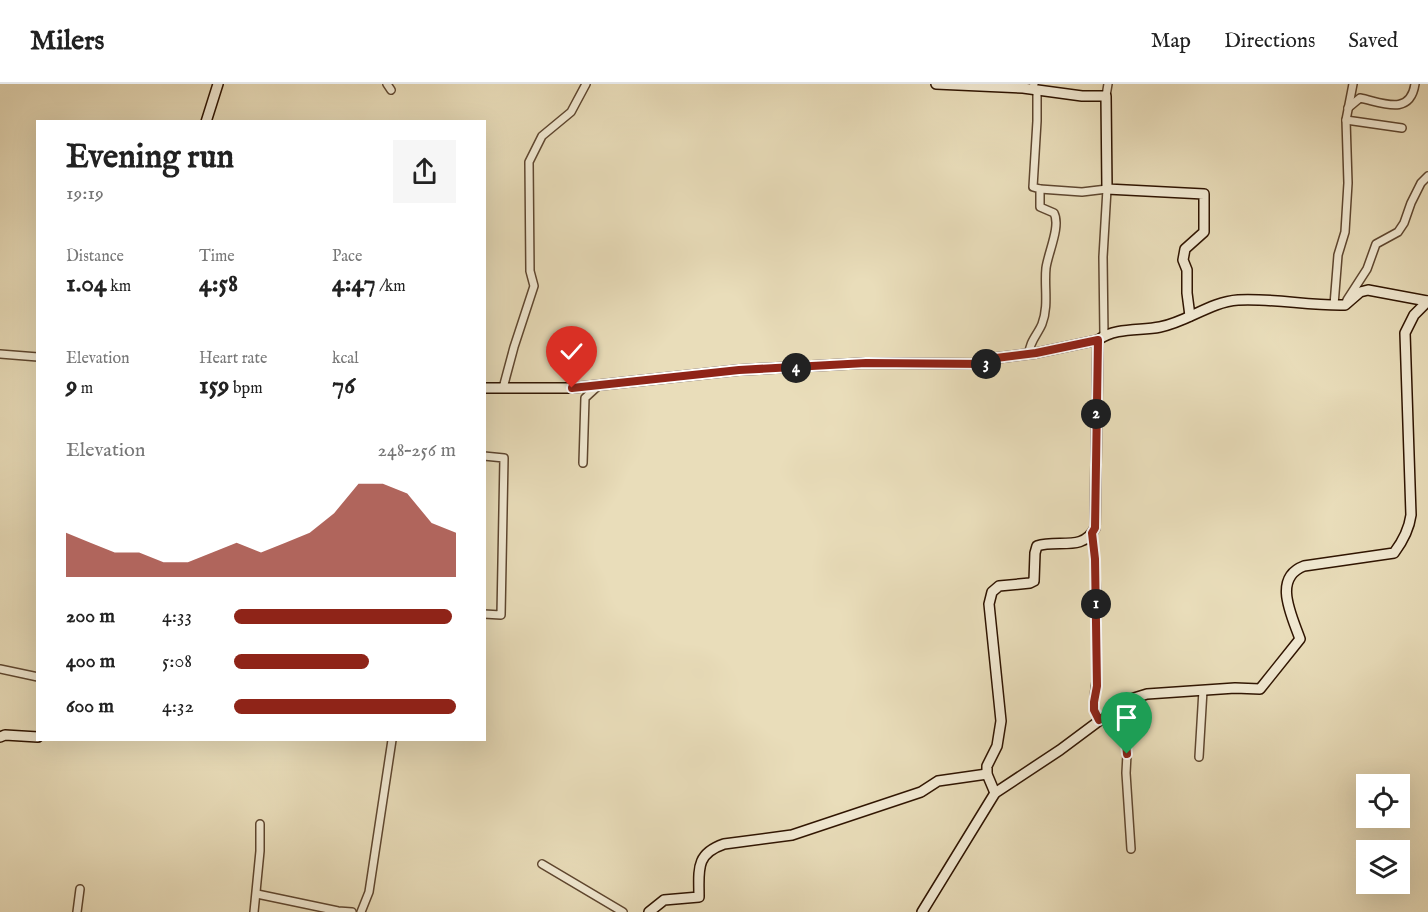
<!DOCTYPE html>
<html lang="en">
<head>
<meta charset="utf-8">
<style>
	body { margin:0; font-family:"IM FELL English",serif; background:#f6f6f6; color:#222; height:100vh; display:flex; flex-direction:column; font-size:22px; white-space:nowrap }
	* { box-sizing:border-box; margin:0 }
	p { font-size:20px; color:#767676 }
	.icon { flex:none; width:33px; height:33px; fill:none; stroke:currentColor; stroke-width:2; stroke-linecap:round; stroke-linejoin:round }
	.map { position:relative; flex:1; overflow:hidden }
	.details { position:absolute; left:36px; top:36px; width:450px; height:621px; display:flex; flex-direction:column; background:#fff; border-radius:0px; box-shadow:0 6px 24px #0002 }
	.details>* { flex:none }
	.tools { position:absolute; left:1356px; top:690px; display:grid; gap:12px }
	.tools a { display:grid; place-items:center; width:54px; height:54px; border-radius:0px; background:#fff; box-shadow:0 6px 24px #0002; font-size:30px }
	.pin { position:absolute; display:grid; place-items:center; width:51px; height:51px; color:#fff; margin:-62px -26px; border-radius:50% 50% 50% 0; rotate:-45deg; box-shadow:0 0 6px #0007 }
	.pin .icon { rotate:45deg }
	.km { position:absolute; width:30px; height:30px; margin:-15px; border-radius:50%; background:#222; color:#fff; font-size:16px; line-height:30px; text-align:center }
	.round { display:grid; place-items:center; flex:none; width:63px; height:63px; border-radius:0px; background:#f6f6f6 }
	.summary { display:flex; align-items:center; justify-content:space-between; height:102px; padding:0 30px }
	h1 { font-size:33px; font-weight:800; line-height:45px }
	.stats { display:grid; grid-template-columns:repeat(3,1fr); gap:9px; height:102px; padding:6px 30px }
	.stats div { display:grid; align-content:center }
	.stats b { font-size:26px; font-weight:800 }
	.stats small { font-size:16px; font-weight:400 }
	.stats p { font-size:16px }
	.chart { height:168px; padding:12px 30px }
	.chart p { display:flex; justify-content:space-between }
	.chart svg { width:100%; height:108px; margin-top:6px; fill:#8f2418; opacity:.7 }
	ul { padding:0 30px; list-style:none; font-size:20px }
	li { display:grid; grid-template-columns:96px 72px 1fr; align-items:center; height:45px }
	li i { height:15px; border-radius:8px; background:#8f2418 }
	header { display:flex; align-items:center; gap:36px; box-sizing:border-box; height:84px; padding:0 30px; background:#fff; border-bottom:2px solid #e0e0e0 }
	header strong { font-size:28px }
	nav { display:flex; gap:33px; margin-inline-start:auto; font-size:21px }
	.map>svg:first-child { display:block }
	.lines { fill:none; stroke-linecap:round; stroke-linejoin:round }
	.street-casing { stroke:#5e462f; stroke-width:10 }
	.secondary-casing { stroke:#2f1401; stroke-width:12 }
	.street { stroke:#f1e9d2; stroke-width:7 }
	.secondary { stroke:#f1e9d2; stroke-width:9 }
	.route-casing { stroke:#fff; stroke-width:12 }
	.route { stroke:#8f2418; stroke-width:8 }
</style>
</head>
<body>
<header>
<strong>Milers</strong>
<nav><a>Map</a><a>Directions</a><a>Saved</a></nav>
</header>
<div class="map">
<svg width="1428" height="828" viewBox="0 0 1428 828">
	<rect width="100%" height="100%" fill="#e9ddba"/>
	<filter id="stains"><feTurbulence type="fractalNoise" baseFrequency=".00333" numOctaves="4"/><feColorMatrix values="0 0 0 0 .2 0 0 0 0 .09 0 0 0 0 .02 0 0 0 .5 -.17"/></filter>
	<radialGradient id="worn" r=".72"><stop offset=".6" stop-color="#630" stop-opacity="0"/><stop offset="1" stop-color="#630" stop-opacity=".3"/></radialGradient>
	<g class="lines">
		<!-- street casing -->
		<g class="street-casing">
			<g id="street">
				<polyline points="387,0 391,6"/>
				<polyline points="1106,12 1108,0"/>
				<path d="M1348 24 1360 14C1381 18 1410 33 1415 0"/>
				<polyline points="1346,36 1402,44"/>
				<polyline points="1040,105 1082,108 1107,105 1103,173 1104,252"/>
				<polyline points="1347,216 1367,185 1376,160 1398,148 1404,139 1411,119 1421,99 1428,92"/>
				<polyline points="1334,221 1338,171 1345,148 1348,99 1346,36 1353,0"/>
				<polyline points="0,270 38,273"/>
				<path d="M1029 270C1029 258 1038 250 1042 240 1049 222 1044 202 1046 184 1048 169 1061 142 1054 129L1040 123V105L1033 103 1037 37V7L1033 3 1034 0"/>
				<polyline points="503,304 514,263 534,202 530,187 529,78 542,52 571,28 586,0"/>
				<polyline points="484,372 504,374 501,531 484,530"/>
				<polyline points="583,379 585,314 598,302"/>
				<path d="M1092 449C1098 494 1097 540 1097 586 1097 598 1093 611 1094 623 1095 629 1096 632 1099 636"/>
				<polyline points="0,585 38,593"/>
				<polyline points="1119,623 1124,639 1127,670 1126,689 1131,765"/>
				<polyline points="1199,673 1203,606"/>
				<polyline points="542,780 623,828"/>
				<polyline points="257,810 338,827 352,828"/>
				<polyline points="77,828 80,805"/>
				<polyline points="254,828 260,767 260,740"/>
				<polyline points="361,828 369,808 392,656"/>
			</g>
		</g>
		<!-- secondary casing -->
		<g class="secondary-casing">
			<g id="secondary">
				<polyline points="936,0 1023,4 1082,12 1106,12 1107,105 1204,110 1204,148 1185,165 1183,176 1187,186 1187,209 1190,232"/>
				<polyline points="206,38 218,0"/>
				<path d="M484 304H572L739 286 866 279 987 280 996 274 1036 269 1098 256C1116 243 1140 247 1160 243 1187 238 1210 218 1238 216 1274 214 1309 222 1345 221L1360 208 1368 206 1427 217"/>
				<polyline points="0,653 5,651 38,653"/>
				<path d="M995 709 987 690V682L997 662 1001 637 989 520 992 508 999 502 1030 499 1034 497 1035 469 1037 462C1058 455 1083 468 1095 444L1098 256"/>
				<path d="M649 828 664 816 699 813C699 786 695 770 724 760L792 751 921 708 938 697 987 690"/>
				<path d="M922 828 995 709 1060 666 1115 625 1134 614 1147 610 1235 604 1260 605 1300 555C1292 532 1272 494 1304 482L1394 469C1403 457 1409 446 1411 431L1405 249 1414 231 1428 217"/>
			</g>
		</g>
		<!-- street -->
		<use href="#street" class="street"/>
		<!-- secondary -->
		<use href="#secondary" class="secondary"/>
	</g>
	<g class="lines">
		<!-- route casing -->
		<g class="route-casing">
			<polyline id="route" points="572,304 739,286 866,279 987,280 996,274 1036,269 1098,256 1095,444 1092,449 1095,475 1097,602 1094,618 1094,626 1099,636 1119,622 1124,639 1127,670"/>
		</g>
		<!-- route -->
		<use href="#route" class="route"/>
	</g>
	<rect width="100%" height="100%" filter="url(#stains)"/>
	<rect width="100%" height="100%" fill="url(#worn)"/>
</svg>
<div class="tools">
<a><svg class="icon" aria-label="locate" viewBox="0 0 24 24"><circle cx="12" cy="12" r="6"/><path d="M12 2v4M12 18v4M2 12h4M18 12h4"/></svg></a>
<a><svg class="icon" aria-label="layers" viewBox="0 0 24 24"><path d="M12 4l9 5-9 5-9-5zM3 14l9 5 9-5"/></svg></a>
</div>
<div class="pin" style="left:1127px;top:670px;background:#1e9e55"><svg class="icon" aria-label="arrive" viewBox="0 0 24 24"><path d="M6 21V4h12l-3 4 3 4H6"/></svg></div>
<div class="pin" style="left:572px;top:304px;background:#d93025"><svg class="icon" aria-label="check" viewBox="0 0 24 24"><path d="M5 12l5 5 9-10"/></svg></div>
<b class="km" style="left:1096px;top:520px">1</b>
<b class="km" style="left:1096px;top:330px">2</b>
<b class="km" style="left:986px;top:280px">3</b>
<b class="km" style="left:796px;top:284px">4</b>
<section class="details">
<div class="summary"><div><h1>Evening run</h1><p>19:19</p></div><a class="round"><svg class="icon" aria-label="share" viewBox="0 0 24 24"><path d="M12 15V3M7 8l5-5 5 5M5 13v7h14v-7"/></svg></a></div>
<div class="stats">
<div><p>Distance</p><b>1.04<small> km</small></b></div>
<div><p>Time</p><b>4:58</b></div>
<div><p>Pace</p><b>4:47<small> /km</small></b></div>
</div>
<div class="stats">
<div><p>Elevation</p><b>9<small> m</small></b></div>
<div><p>Heart rate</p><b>159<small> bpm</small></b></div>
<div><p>kcal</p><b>76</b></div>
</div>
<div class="chart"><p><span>Elevation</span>248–256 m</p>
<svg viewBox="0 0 160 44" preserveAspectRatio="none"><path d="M0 44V26L10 30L20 34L30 34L40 38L50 38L60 34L70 30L80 34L90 30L100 26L110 18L120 6L130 6L140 10L150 22L160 26V44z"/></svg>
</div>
<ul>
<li><b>200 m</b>4:33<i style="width:98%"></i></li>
<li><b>400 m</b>5:08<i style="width:61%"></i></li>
<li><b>600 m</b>4:32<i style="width:100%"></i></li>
</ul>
</section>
</div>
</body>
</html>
